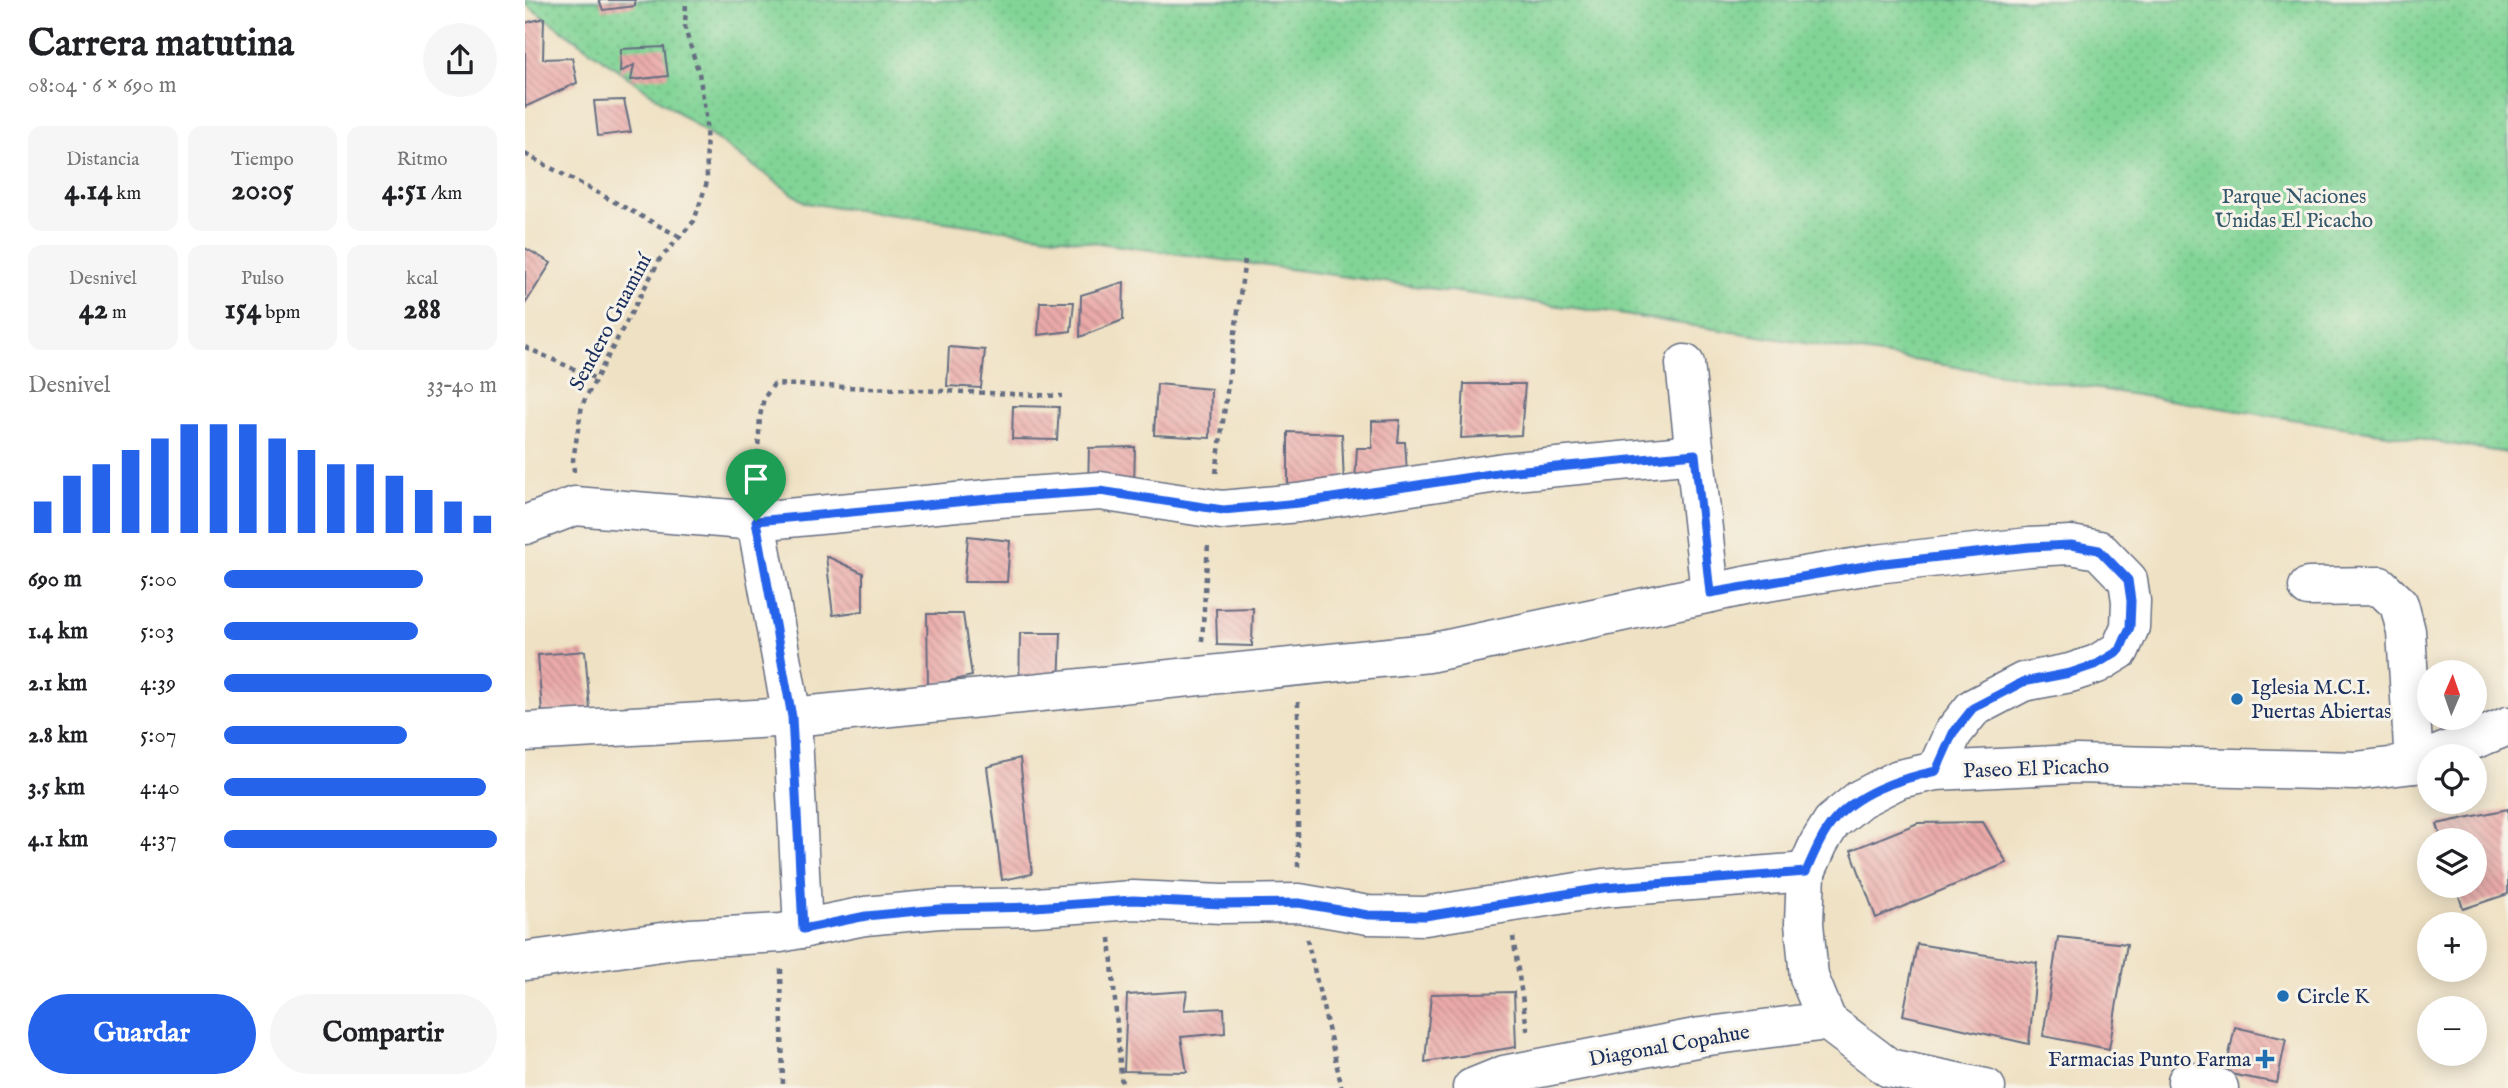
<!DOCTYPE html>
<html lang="es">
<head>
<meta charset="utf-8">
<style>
	body { margin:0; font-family:"IM FELL English",serif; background:#f6f6f6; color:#202124; height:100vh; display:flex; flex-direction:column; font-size:26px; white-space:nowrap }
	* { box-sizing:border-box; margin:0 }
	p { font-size:23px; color:#757577 }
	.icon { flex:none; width:38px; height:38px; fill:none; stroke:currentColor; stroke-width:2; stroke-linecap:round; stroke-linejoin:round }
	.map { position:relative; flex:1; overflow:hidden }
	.details { display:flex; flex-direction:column; background:#fff; width:525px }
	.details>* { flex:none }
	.needle { width:46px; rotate:2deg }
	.controls { position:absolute; left:1892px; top:660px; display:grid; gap:14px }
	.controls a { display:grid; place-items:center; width:70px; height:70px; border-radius:50%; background:#fff; box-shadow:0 4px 18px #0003; font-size:35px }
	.pin { position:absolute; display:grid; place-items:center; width:60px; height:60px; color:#fff; margin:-72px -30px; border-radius:50% 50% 50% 0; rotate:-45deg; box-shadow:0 0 7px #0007 }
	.pin .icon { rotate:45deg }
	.round { display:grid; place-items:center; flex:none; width:74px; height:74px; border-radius:37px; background:#f6f6f6 }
	.head { display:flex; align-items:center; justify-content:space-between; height:119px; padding:0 28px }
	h1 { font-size:38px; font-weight:700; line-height:52px }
	.metrics { display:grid; grid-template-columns:repeat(3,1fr); gap:10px; height:119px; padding:7px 28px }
	.metrics div { display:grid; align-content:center; border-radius:14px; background:#f6f6f6; text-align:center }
	.metrics b { font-size:30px; font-weight:700 }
	.metrics small { font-size:19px; font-weight:400 }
	.metrics p { font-size:19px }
	.chart { height:196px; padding:14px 28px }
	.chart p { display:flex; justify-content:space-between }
	.chart svg { width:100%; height:126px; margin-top:7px; stroke:#2563eb; stroke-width:6 }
	.cta { display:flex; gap:14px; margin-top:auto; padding:14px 28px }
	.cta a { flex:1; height:80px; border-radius:42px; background:#2563eb; color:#fff; font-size:28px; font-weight:700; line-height:80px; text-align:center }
	.cta a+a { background:#f6f6f6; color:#202124 }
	ul { padding:0 28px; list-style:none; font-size:23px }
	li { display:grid; grid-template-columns:112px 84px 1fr; align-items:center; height:52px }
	li i { height:18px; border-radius:9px; background:#2563eb }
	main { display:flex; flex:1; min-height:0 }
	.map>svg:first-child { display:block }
	.grass { fill:url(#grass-dots); stroke:#4e827a; stroke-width:2 }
	.building { fill:url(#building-back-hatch) }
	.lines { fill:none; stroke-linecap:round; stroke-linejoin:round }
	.minor-casing { stroke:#656d81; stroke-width:41 }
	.path { stroke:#656d81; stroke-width:4.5; stroke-dasharray:5 5; stroke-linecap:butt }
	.minor { stroke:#fff; stroke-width:38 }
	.route-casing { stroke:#fff; stroke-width:14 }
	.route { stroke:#2563eb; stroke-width:9 }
	.poi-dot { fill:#1f6fb2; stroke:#f7f3e8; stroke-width:2.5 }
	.labels { text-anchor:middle; stroke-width:6; stroke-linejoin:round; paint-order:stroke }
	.park-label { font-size:21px; fill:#34586c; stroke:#f7f3e8 }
	.street-label { font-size:21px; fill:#1b2f5e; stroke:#f7f3e8 }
	.poi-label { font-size:21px; fill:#1b2f5e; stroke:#f7f3e8; text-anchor:start }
</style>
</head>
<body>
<main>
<section class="details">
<div class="head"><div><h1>Carrera matutina</h1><p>08:04 · 6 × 690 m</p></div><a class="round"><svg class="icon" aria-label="share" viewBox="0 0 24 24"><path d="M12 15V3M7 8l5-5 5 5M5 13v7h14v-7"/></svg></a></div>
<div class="metrics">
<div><p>Distancia</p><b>4.14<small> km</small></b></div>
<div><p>Tiempo</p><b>20:05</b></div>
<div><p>Ritmo</p><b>4:51<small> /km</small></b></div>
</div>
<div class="metrics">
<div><p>Desnivel</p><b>42<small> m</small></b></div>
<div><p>Pulso</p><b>154<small> bpm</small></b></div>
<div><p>kcal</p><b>288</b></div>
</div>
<div class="chart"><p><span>Desnivel</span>33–40 m</p>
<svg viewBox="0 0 160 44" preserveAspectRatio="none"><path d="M5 44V33M15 44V24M25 44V20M35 44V15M45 44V11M55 44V6M65 44V6M75 44V6M85 44V11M95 44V15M105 44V20M115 44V20M125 44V24M135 44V29M145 44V33M155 44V38"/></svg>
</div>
<ul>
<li><b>690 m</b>5:00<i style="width:73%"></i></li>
<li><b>1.4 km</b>5:03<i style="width:71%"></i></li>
<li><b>2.1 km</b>4:39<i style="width:98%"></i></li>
<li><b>2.8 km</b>5:07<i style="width:67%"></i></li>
<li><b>3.5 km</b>4:40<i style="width:96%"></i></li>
<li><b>4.1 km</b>4:37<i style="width:100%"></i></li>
</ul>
<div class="cta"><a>Guardar</a><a>Compartir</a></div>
</section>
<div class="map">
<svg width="1983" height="1088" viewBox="0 0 1983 1088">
	<defs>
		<pattern id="grass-dots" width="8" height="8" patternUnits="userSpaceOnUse" patternTransform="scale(1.75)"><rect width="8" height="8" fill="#81d496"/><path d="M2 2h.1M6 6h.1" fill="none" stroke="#6fb684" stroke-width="1.8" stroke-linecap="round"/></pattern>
		<pattern id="building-back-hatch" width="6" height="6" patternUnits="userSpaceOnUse" patternTransform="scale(1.75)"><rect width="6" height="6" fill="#ebaaa9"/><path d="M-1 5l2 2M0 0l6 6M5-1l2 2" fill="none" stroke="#be8b8d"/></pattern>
	</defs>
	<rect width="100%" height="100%" fill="#f7f3e8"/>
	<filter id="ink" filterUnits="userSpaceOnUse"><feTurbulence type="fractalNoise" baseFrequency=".0143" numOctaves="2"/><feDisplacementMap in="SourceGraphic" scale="14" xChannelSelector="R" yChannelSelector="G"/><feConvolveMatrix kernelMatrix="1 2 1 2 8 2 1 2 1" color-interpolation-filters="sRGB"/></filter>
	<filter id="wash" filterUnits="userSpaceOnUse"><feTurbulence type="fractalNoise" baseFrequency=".00686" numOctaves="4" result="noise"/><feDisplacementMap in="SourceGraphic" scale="28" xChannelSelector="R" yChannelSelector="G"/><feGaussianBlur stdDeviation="1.57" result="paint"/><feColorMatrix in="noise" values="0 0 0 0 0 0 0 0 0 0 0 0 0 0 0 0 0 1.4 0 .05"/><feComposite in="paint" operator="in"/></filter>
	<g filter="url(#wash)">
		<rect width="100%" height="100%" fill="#efe1c3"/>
		<!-- grass -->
		<polygon class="grass" points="0,0 1983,0 1983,453 1093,314 281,203 0,4"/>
		<g id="blocks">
			<!-- building -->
			<g class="building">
				<polygon points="74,0 110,0 110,6 78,10"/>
				<polygon points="19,18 18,59 47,58 52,83 0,107 0,23"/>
				<polygon points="139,47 143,76 106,80 109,65 95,72 96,49"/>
				<polygon points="99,100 106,132 73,136 69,101"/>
				<polygon points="0,248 26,263 0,304"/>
				<polygon points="599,282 598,320 555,337 556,295"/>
				<polygon points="515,302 549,302 546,331 513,335"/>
				<polygon points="424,347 460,350 456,388 422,386"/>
				<polygon points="632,384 686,389 685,438 629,435"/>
				<polygon points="939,384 1000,384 996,435 936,438"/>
				<polygon points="488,406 534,407 532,440 487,439"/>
				<polygon points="875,420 873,442 880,442 882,473 830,482 832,448 847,448 847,421"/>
				<polygon points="763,432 817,434 819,485 763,485"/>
				<polygon points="610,447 609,488 563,489 564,448"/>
				<polygon points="443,536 485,541 482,582 439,582"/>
				<polygon points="301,556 338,573 338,611 308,615"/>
				<polygon points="728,608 727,646 692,645 691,609"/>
				<polygon points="402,614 438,614 447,676 403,686"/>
				<polygon points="495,633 536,633 534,688 494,694"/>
				<polygon points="60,651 65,709 17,713 13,655"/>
				<polygon points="495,758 507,874 477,880 462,767"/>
				<polygon points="1983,809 1983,894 1938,909 1931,886 1950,886 1950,840 1917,840 1912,824"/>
				<polygon points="1458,822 1482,863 1351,918 1326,850 1393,823"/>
				<polygon points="1533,937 1602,944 1584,1049 1518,1036"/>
				<polygon points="1392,944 1512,963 1504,1044 1378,1015"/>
				<polygon points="662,991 659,1010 699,1008 700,1033 656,1037 662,1072 599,1071 602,995"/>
				<polygon points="989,992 991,1047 900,1062 906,994"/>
				<polygon points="1710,1027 1761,1039 1752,1083 1700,1073"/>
			</g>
		</g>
	</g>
	<g filter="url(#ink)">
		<use href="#blocks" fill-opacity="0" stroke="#656d81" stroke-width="2"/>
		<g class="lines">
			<!-- minor casing -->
			<g class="minor-casing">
				<g id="minor">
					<polyline points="1160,364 1185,593"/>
					<polyline points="231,521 267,717 278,929"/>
					<polyline points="0,525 50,506 231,521 474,498 575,491 697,510 773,503 979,472 1170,454"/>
					<polyline points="1783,587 1855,586 1874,604 1881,631 1889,764"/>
					<polyline points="0,732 267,717 904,653 1224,585 1351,564 1504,547 1546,545 1574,550 1603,580 1606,601 1605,627 1595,650 1572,664 1545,673 1498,682 1448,708 1428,733 1411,771"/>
					<polyline points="1909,756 1983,726"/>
					<polyline points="0,961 165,938 256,933 340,916 414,909 510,907 608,900 697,904 774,903 843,915 900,916 1078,888 1281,872"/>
					<polyline points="1662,1081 1694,1088"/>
					<polyline points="947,1088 979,1075 1176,1037 1302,1021"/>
					<polyline points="1461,1088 1364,1068 1302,1021 1284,977 1279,923 1281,872 1294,843 1307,822 1335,799 1374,779 1411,771 1551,764 1831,771 1889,764 1904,758"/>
				</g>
			</g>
			<!-- path -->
			<g class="path">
				<polyline points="0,154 155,237"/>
				<polyline points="0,347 71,379"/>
				<polyline points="49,472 48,460 57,405 135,259 169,221 182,182 181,116 174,73 160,29 161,0"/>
				<polyline points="691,473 720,259"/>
				<polyline points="231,485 235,416 239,398 249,384 537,396"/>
				<polyline points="677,641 683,544"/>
				<polyline points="773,702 773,869"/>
				<polyline points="988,937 1003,1035"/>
				<polyline points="585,938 597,1088"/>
				<polyline points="782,939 817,1088"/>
				<polyline points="256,969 258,1088"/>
			</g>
			<!-- minor -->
			<use href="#minor" class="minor"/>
		</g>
	</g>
	<g class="lines" filter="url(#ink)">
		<!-- route casing -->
		<g class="route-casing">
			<path id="route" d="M1170 454 1185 593 1351 564 1504 547 1546 545 1574 550 1603 580 1606 601 1605 627 1595 650 1572 664 1545 673 1498 682 1448 708 1428 733 1411 771C1374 779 1331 792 1306 824 1295 838 1288 856 1281 872L1078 888 900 916 843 915 774 903 697 904 608 900 510 907 414 909 341 916 278 929 267 717 231 521 474 498 575 491 698 510 774 503 979 472Z"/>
		</g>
		<!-- route -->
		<use href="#route" class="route"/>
	</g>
	<!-- markers -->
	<g class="poi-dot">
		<circle cx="1712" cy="699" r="7"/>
		<circle cx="1758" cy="996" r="7"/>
		<path d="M1736.5 1048.5h7v7h7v7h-7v7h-7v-7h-7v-7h7z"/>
	</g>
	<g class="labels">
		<!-- park labels -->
		<g class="park-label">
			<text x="1769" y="203">Parque Naciones<tspan x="1769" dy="24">Unidas El Picacho</tspan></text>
		</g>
		<!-- street labels -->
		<g class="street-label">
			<text transform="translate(85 322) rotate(-62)" y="7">Sendero Guaminí</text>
			<text transform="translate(1511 768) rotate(-2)" y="7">Paseo El Picacho</text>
			<text transform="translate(1144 1045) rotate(-10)" y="7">Diagonal Copahue</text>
		</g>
		<!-- poi labels -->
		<g class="poi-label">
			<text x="1726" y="694">Iglesia M.C.I.<tspan x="1726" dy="24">Puertas Abiertas</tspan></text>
			<text x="1772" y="1003">Circle K</text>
			<text x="1726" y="1066" text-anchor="end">Farmacias Punto Farma</text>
		</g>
	</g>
</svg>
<div class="controls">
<a><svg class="needle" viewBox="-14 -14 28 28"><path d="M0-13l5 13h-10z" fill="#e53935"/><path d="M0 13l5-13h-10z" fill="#757577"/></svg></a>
<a><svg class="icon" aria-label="locate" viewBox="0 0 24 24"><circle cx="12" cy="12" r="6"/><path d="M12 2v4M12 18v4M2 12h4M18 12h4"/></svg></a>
<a><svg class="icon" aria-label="layers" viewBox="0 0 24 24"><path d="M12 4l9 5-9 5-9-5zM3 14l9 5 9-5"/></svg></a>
<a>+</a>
<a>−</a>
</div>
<div class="pin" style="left:231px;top:521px;background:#1e9e55"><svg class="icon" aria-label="arrive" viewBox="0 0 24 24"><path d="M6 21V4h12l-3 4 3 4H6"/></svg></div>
</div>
</main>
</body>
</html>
